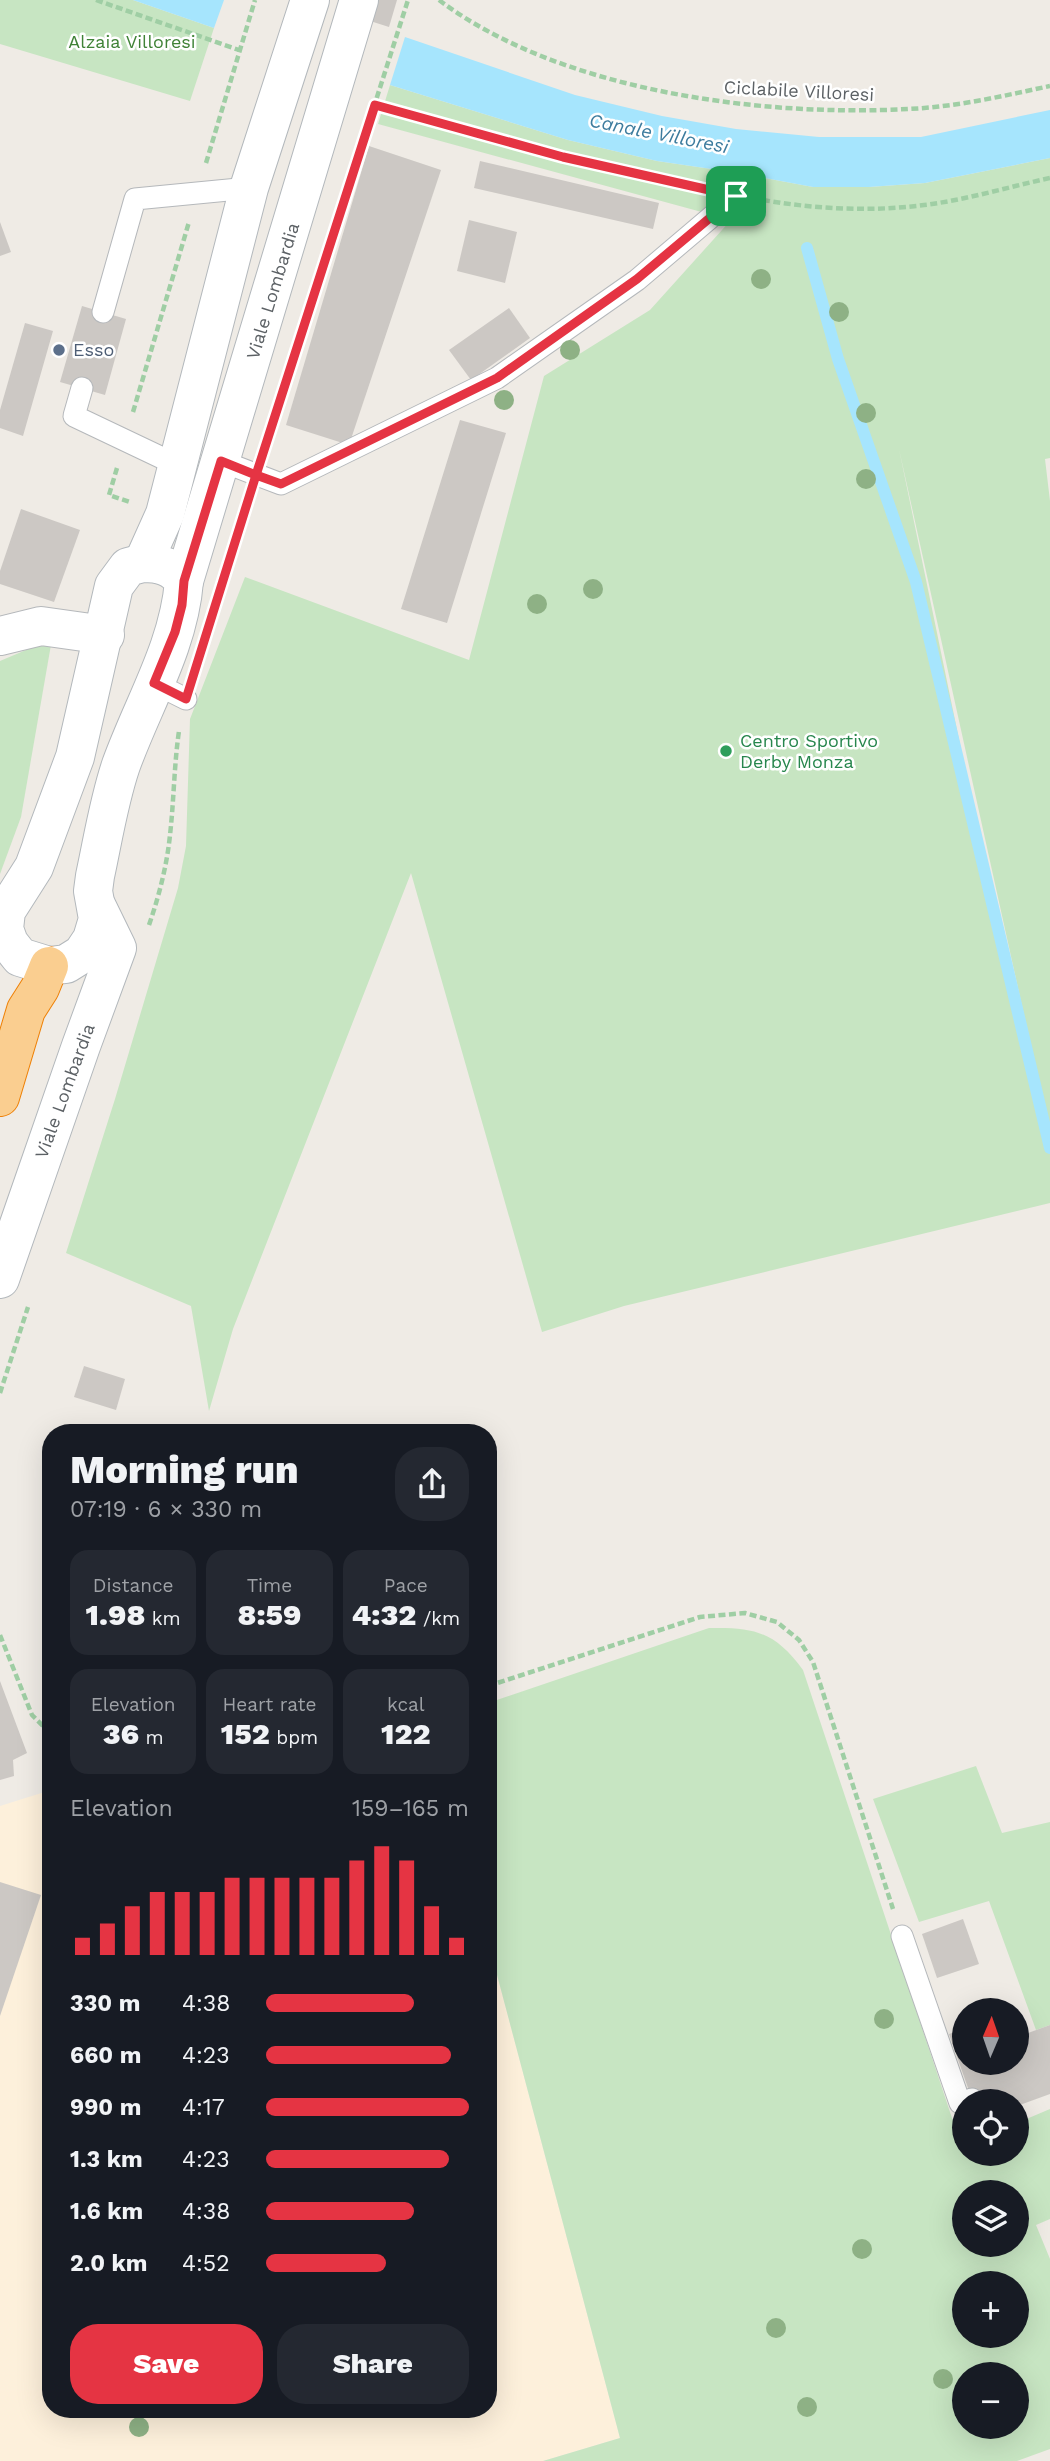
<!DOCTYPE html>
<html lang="en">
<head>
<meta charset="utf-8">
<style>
	body { margin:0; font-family:"Work Sans",sans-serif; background:#242831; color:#f1f3f6; height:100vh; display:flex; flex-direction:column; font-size:26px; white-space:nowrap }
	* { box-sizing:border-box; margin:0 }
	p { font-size:23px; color:#9ea1a6 }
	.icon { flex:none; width:38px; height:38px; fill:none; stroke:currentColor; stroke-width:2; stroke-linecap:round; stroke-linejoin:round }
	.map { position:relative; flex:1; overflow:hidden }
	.sheet { position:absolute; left:42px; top:1424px; width:455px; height:994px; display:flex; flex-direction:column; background:#171b24; border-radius:28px; box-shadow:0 7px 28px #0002 }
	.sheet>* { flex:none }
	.needle { width:46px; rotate:2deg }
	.buttons { position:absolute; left:952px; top:1998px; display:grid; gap:14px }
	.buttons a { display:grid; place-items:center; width:77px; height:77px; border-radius:50%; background:#171b24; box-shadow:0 7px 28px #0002; font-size:35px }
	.pin { position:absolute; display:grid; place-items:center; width:60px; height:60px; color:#fff; margin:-30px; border-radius:14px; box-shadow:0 4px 10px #0006 }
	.round { display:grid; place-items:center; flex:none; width:74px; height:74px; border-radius:28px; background:#242831 }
	.head { display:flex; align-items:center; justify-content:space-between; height:119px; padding:0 28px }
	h1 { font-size:38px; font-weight:800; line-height:52px }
	.stats { display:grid; grid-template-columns:repeat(3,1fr); gap:10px; height:119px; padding:7px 28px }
	.stats div { display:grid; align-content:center; border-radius:18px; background:#242831; text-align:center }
	.stats b { font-size:30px; font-weight:800 }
	.stats small { font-size:19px; font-weight:400 }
	.stats p { font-size:19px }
	.chart { height:196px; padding:14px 28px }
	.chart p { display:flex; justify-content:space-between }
	.chart svg { width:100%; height:126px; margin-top:7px; stroke:#e53443; stroke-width:6 }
	.primary-button { display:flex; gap:14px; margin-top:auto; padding:14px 28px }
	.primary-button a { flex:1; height:80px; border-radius:28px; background:#e53443; color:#fff; font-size:28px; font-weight:800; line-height:80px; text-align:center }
	.primary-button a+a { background:#242831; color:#f1f3f6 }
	ul { padding:0 28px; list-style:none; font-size:23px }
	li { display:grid; grid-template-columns:112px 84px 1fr; align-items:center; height:52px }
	li i { height:18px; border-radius:9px; background:#e53443 }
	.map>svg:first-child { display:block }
	.commercial { fill:#fdf0db }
	.green { fill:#c7e5c2; fill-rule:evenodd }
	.water { fill:#a6e5fd }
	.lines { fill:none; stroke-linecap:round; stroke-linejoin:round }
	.stream { stroke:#a6e5fd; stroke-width:12 }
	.building { fill:#ccc8c4 }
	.lane-casing { stroke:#b5b8bb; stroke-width:23 }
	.street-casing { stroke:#b5b8bb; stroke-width:40 }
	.secondary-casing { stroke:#b3b8bc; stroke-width:40 }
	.highway-casing { stroke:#ee8006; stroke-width:40 }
	.path { stroke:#9fcea4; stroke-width:4.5; stroke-dasharray:7 3.5; stroke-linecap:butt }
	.lane { stroke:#fff; stroke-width:21 }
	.street { stroke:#fff; stroke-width:38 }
	.secondary { stroke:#fff; stroke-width:38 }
	.highway { stroke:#face90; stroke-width:38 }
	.tree { fill:#8eb185 }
	.route-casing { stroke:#fff; stroke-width:14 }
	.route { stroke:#e53443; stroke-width:9 }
	.service-dot { fill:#5c6f8a; stroke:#fff; stroke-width:2.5 }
	.leisure-dot { fill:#2e9e5b; stroke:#fff; stroke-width:2.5 }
	.labels { text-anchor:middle; stroke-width:5; stroke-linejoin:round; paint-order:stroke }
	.park-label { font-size:18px; fill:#3f8236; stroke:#fff }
	.street-label { font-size:18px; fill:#5c6165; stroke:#fff }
	.service-label { font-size:18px; fill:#4e5e75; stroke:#fff; text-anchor:start }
	.leisure-label { font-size:18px; fill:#27864d; stroke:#fff; text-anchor:start }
	.water-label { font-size:19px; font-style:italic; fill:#3d7c9e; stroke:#fff }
</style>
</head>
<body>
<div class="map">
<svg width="1050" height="2461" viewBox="0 0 1050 2461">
	<rect width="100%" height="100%" fill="#efebe5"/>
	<!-- commercial -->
	<polygon class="commercial" points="51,1790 51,2410 488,2410 488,1941 620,2438 543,2461 0,2461 0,1806"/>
	<!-- green -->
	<g class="green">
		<polygon points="0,0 133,0 214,28 190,101 0,44"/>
		<polygon points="390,85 568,140 657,161 732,172 813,187 869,187 925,183 1050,158 1050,458 1045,459 1050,501 1050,1133 899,449 980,841 1050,1138 1050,1203 624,1306 542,1332 411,873 233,1329 209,1411 191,1306 66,1253 115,1099 178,888 186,846 190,719 245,577 469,660 544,376 650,310 731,220 378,124"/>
		<polygon points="52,639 21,817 0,874 0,661"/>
		<path d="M709 1628C755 1627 775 1632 803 1670L952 2118 964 2143V2154H1017V2123L1050 2109V2219L1036 2225 1050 2259V2449L1017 2461H543L620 2438 488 1941V1703ZM964 2193H1017V2245H964ZM964 2284H1017V2336H964ZM964 2375H1017V2427H964Z"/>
		<polygon points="976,1766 1002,1833 1050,1822 1050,2025 1036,2030 989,1901 919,1922 873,1799"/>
	</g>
	<!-- water -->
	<g class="water">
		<polygon points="133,0 224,0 214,28"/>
		<polygon points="405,37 575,95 662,116 736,129 819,137 921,137 1050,110 1050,158 925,183 869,187 813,187 732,172 657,161 568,140 390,85"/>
	</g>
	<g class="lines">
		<!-- stream -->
		<polyline class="stream" points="807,248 838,359 916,582 1050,1148"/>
	</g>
	<!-- building -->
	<g class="building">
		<polygon points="374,0 397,0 389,27 367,20"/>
		<polygon points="369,146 441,170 349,445 286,425"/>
		<polygon points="480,161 659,203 653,229 474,188"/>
		<polygon points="469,220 517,232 505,283 457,271"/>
		<polygon points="0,222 11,252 0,256"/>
		<polygon points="82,306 126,319 105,395 60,382"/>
		<polygon points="509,308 530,338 471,380 449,350"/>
		<polygon points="25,323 53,331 23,436 0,428 0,410"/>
		<polygon points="460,420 506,433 447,623 401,609"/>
		<polygon points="21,509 80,530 54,602 0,584 0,571"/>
		<polygon points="84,1366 125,1379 116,1410 74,1397"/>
		<polygon points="0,1681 27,1753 13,1760 14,1776 0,1780"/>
		<polygon points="0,1882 41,1895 0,2016"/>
		<polygon points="963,1919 979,1964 937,1978 922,1934"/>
		<polygon points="1050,2025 1050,2094 1017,2106 1017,2102 973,2102 949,2034 964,2029 964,2063 1017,2063 1017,2037"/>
	</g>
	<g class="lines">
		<!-- lane casing -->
		<g class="lane-casing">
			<g id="lane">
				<polyline points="103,312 135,199 249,188"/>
				<polyline points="82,388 74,416 177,465"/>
				<polyline points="221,461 281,484 497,378 637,280 736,196"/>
				<polyline points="154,683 186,699"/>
				<polyline points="902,1936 960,2103 972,2099"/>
			</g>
		</g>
		<!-- street casing -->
		<g class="street-casing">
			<polyline id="street" points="0,636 41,626 105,635"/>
		</g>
		<!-- secondary casing -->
		<g class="secondary-casing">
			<g id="secondary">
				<path d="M143 563C161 563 173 567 184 581 179 646 143 704 121 765 109 800 103 839 95 876L93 891 98 919 92 939 82 954 66 964 49 966 20 957 9 943 4 929 6 911 34 867 75 757 114 586 128 567Z"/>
				<polyline points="143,563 165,514 249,188 310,0"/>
				<polyline points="184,581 359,0"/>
				<polyline points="0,1279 81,1046 117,948 97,907"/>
			</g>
		</g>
		<!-- highway casing -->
		<g class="highway-casing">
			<polyline id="highway" points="0,1097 26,1010 40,988 49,966"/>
		</g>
		<!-- path -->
		<g class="path">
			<polyline points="96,0 239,50"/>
			<path d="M439 0C560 91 760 117 908 109 956 107 1003 96 1050 86"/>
			<polyline points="375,105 563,157 699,188"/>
			<polyline points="206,163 255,0"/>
			<path d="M763 200C816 209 870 212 924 205 966 200 1008 187 1050 178"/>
			<polyline points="316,288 408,0"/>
			<polyline points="133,412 189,222"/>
			<polyline points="117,468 109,495 130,502"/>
			<path d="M149 925C159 896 167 865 170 835 174 800 174 765 179 731"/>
			<polyline points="0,1393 28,1307"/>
			<polyline points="0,1635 32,1715 51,1734"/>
			<polyline points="488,1686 700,1617 745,1613 777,1622 799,1640 813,1662 893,1909"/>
		</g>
		<!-- lane -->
		<use href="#lane" class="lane"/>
		<!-- street -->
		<use href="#street" class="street"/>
		<!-- secondary -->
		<use href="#secondary" class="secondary"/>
		<!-- highway -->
		<use href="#highway" class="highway"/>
	</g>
	<!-- trees -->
	<g class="tree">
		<circle cx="761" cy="279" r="10"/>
		<circle cx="839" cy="312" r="10"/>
		<circle cx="570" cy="350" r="10"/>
		<circle cx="504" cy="400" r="10"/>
		<circle cx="866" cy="413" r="10"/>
		<circle cx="866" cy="479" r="10"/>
		<circle cx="593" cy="589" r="10"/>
		<circle cx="537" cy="604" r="10"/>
		<circle cx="884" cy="2019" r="10"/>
		<circle cx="862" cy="2249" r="10"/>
		<circle cx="776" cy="2328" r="10"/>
		<circle cx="943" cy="2379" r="10"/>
		<circle cx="807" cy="2407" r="10"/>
		<circle cx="139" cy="2427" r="10"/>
	</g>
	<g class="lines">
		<!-- route casing -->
		<g class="route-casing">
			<polyline id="route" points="736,196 563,157 375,105 256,475 221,461 184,581 182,605 175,632 154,683 186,699 256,475 281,484 497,378 637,279 736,196"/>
		</g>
		<!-- route -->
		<use href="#route" class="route"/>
	</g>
	<!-- markers -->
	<circle class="service-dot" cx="59" cy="350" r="7"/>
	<circle class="leisure-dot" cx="726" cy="751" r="7"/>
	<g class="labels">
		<!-- park labels -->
		<g class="park-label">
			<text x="132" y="48">Alzaia Villoresi</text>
		</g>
		<!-- street labels -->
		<g class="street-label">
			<text transform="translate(799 91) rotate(3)" y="6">Ciclabile Villoresi</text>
			<text transform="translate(273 291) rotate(-73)" y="6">Viale Lombardia</text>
			<text transform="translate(65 1091) rotate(-70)" y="6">Viale Lombardia</text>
		</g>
		<!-- service labels -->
		<g class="service-label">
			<text x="73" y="356">Esso</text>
		</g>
		<!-- leisure labels -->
		<g class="leisure-label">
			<text x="740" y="747">Centro Sportivo<tspan x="740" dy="21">Derby Monza</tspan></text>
		</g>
		<!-- water labels -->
		<g class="water-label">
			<text transform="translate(659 133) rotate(11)" y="7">Canale Villoresi</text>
		</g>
	</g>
</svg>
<div class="buttons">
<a><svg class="needle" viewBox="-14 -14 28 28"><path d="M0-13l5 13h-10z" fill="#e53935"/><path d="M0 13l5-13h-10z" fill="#9ea1a6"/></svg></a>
<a><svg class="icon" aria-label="locate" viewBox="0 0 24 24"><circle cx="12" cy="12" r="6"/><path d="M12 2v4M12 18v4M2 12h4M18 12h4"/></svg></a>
<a><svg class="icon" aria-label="layers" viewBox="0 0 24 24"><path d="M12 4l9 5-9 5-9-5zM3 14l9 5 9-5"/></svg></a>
<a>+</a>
<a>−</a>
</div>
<div class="pin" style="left:736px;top:196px;background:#1e9e55"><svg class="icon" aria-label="arrive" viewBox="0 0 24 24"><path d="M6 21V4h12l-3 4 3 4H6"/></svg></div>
<section class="sheet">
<div class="head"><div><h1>Morning run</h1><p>07:19 · 6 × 330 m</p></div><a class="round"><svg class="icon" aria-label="share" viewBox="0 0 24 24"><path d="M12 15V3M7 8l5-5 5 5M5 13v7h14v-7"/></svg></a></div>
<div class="stats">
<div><p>Distance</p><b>1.98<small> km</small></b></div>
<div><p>Time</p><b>8:59</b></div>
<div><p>Pace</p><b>4:32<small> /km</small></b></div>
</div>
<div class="stats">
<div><p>Elevation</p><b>36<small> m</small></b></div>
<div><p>Heart rate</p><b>152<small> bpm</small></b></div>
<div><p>kcal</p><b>122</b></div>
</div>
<div class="chart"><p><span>Elevation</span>159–165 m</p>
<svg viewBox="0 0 160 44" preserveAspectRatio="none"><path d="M5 44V38M15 44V33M25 44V27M35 44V22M45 44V22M55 44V22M65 44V17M75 44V17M85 44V17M95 44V17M105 44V17M115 44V11M125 44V6M135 44V11M145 44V27M155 44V38"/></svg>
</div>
<ul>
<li><b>330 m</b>4:38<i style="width:73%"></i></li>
<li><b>660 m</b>4:23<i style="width:91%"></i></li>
<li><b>990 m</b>4:17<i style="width:100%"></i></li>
<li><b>1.3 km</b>4:23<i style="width:90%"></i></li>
<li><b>1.6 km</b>4:38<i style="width:73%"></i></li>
<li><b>2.0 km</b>4:52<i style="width:59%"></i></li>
</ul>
<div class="primary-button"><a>Save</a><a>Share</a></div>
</section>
</div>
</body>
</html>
